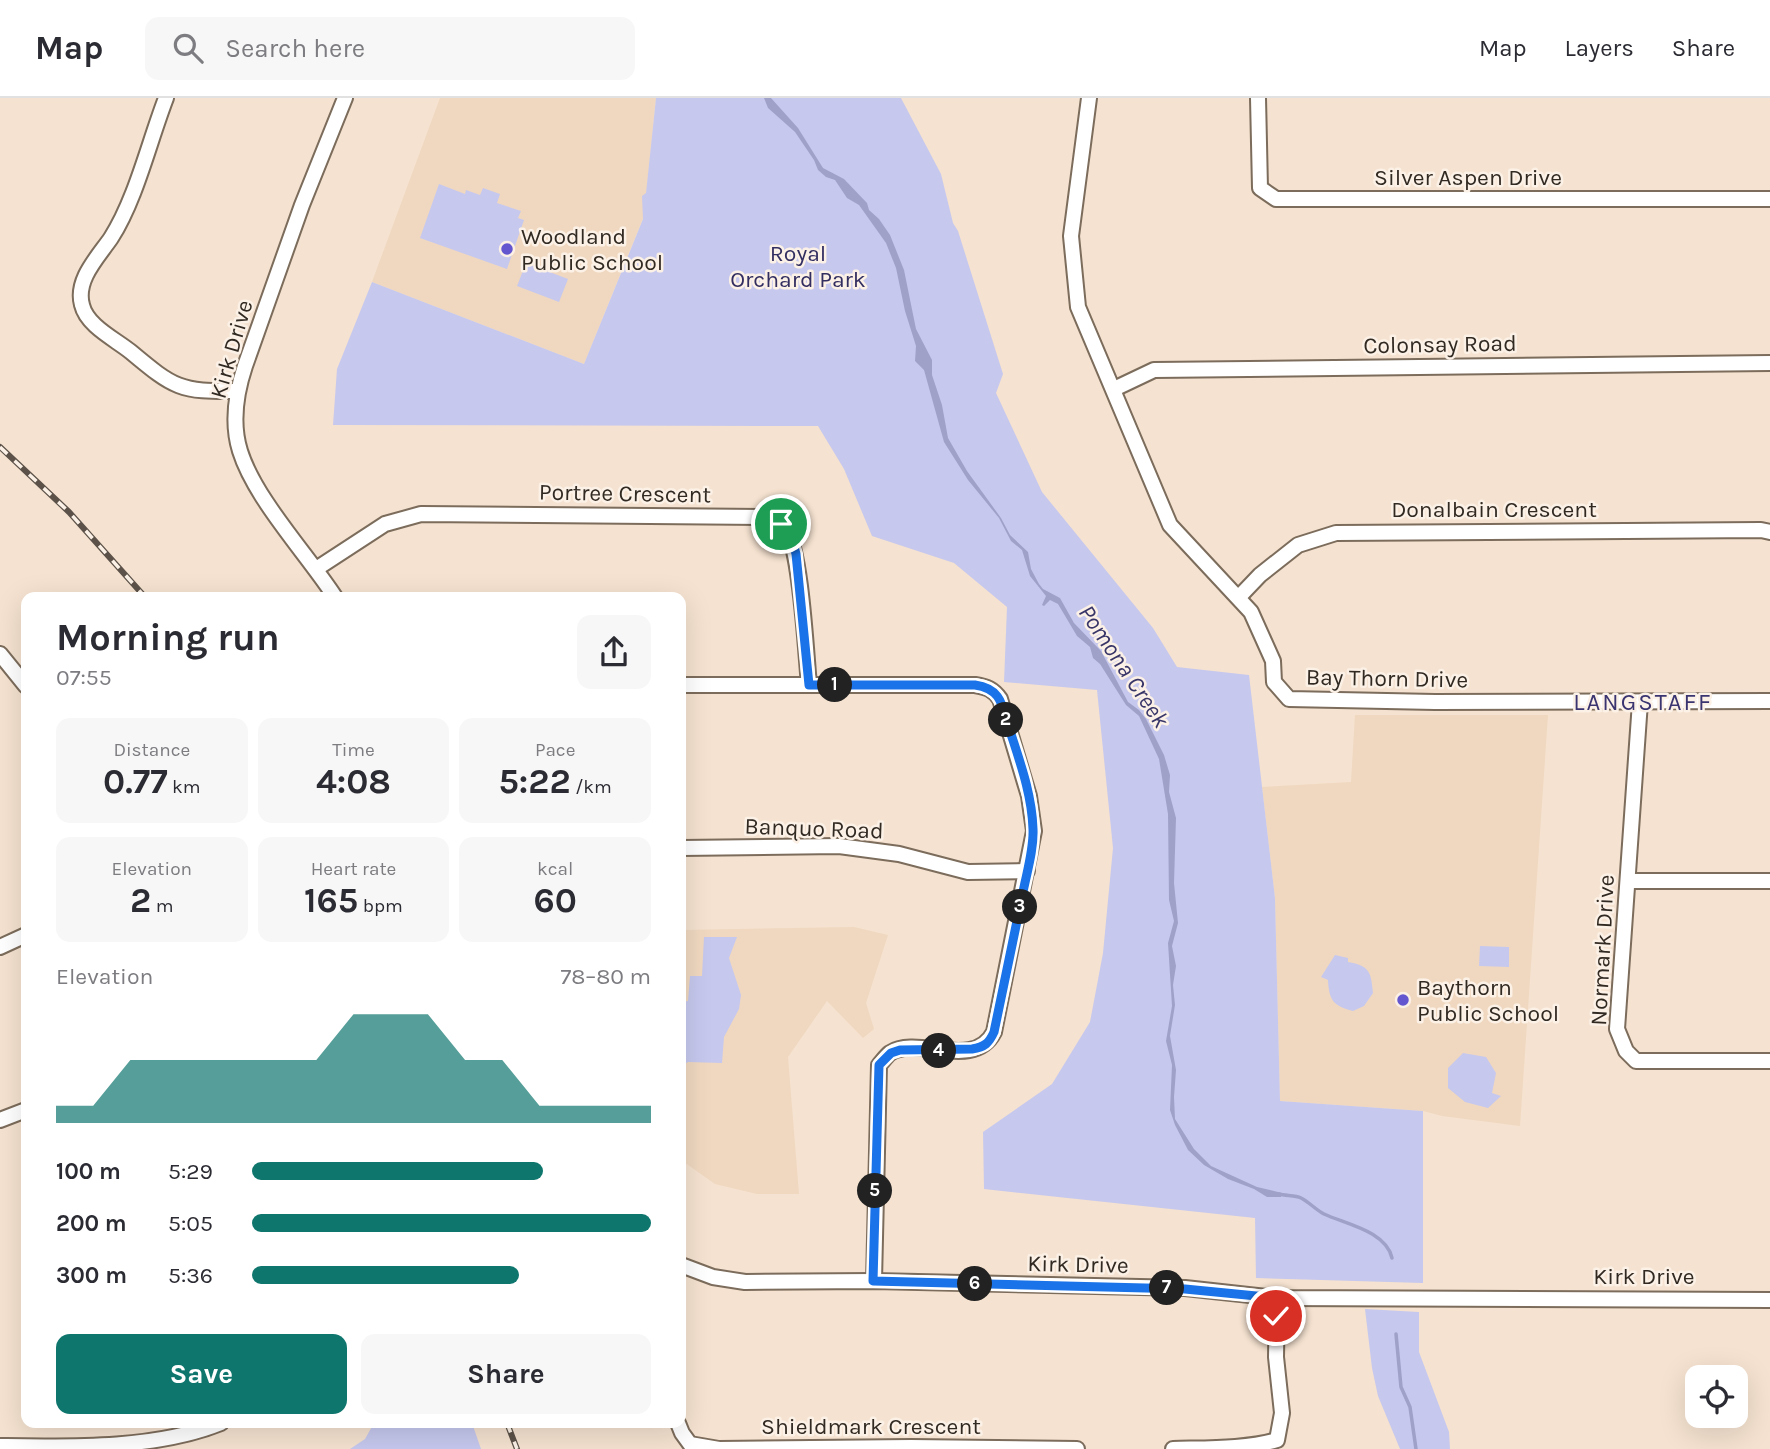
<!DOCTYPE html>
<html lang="en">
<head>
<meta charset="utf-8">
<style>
	body { margin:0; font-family:Karla,sans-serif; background:#f7f7f7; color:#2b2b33; height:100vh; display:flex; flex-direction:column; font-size:26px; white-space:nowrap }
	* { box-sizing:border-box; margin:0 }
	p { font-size:23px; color:#7c7c81 }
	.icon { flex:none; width:38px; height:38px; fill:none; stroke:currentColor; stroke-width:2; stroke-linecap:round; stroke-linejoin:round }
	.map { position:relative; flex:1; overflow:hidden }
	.drawer { position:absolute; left:21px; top:494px; width:665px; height:836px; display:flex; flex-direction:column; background:#fff; border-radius:14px; box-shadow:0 7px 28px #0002 }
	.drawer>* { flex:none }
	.tools { position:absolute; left:1685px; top:1267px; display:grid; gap:14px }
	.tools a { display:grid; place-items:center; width:63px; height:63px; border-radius:14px; background:#fff; box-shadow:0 7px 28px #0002; font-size:35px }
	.pin { position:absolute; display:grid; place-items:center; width:60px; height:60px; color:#fff; margin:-30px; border:4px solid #fff; border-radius:50%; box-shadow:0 2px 7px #0007 }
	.km { position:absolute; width:35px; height:35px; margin:-18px; border-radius:50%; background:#222; color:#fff; font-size:19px; line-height:35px; text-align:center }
	.round { display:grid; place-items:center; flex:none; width:74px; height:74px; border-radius:14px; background:#f7f7f7 }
	.summary { display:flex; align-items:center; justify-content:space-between; height:119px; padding:0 35px }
	h1 { font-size:38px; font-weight:700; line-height:52px }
	.stats { display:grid; grid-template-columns:repeat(3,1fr); gap:10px; height:119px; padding:7px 35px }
	.stats div { display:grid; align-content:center; border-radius:14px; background:#f7f7f7; text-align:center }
	.stats b { font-size:35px; font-weight:700 }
	.stats small { font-size:19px; font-weight:400 }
	.stats p { font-size:19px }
	.chart { height:196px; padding:14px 35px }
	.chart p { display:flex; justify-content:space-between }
	.chart svg { width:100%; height:126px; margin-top:7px; fill:#0f766e; opacity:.7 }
	.button { display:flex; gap:14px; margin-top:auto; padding:14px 35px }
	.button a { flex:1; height:80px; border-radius:14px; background:#0f766e; color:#fff; font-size:28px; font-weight:700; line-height:80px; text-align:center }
	.button a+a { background:#f7f7f7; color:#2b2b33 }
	ul { padding:0 35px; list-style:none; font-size:23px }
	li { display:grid; grid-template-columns:112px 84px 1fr; align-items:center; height:52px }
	li i { height:18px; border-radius:9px; background:#0f766e }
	header { display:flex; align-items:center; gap:42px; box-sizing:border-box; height:98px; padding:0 35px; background:#fff; border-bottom:2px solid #e1e1e2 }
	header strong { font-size:33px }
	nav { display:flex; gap:38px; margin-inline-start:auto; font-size:24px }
	.search { width:490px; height:63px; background:#f7f7f7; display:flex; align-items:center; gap:18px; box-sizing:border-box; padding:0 24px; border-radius:14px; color:#7c7c81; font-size:26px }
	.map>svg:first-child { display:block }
	.built { fill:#f0d8c0 }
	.green { fill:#c6c8ee }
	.water { fill:#a0a1c9 }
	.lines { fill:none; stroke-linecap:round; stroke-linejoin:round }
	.stream { stroke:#a0a1c9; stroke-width:3.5 }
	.minor-casing { stroke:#7c6c5b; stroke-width:18 }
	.minor { stroke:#fff; stroke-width:14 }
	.rail-casing { stroke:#5c5249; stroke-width:6 }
	.rail { stroke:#fcf1e6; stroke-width:3.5; stroke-dasharray:10; stroke-linecap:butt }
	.route-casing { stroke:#fff; stroke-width:14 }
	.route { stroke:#1a73e8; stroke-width:9 }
	.poi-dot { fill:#6456cf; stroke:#fcf1e6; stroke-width:2.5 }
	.labels { text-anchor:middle; stroke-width:5; stroke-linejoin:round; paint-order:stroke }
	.street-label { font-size:23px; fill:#312a23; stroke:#fcf1e6 }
	.poi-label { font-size:23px; fill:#312a23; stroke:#fcf1e6; text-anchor:start }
	.park-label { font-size:23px; fill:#322e61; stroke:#fcf1e6 }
	.water-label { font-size:24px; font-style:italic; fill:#383569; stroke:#fcf1e6 }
	.neighbourhood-label { font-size:24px; letter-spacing:2px; fill:#3a3571; stroke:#fcf1e6 }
</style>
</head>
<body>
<header>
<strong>Map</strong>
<div class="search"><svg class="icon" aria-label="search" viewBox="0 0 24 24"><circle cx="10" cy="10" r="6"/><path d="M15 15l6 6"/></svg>Search here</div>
<nav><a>Map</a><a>Layers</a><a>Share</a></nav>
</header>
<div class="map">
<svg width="1770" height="1351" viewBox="0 0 1770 1351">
	<rect width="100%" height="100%" fill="#f5e2d0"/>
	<!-- built -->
	<g class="built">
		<polygon points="440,0 656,0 644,118 584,266 372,184"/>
		<polygon points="1355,617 1548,617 1520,1028 1442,1018 1423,1013 1280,1003 1275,800 1262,689 1351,684"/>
		<polygon points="854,829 888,837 866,905 874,931 863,940 827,903 788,959 799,1096 757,1096 715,1086 681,1062 681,832"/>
	</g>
	<!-- green -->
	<g class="green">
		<polygon points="656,0 901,0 941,76 953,125 958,133 1003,276 996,295 1042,394 1153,530 1177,569 1249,577 1275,800 1280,1003 1423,1013 1423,1185 1256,1180 1255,1120 984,1091 983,1034 1052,986 1090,924 1103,855 1113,750 1097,592 1004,584 1007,509 954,465 872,438 844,371 818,328 333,327 337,271 372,184 584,266 643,121 642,98 646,95"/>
		<polygon points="439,86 465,96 466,92 480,97 483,90 500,96 497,105 521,113 518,120 524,122 507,171 420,140"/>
		<polygon points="526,165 568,181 559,204 517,188"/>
		<polygon points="704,839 737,839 729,860 741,897 739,911 724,939 722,965 688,964 681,968 681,904 688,903 690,878 702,878"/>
		<polygon points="1480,848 1509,849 1509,869 1479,868"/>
		<path d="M1335 857 1348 860V864C1370 868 1371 874 1373 895L1364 908 1353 913C1333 908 1329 902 1328 882L1321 879Z"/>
		<polygon points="1463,955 1486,959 1496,975 1492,995 1501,998 1488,1010 1465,1004 1448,990 1448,970"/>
		<polygon points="1365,1211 1419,1214 1419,1254 1449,1334 1450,1351 1400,1351 1378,1298 1372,1270"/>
		<polygon points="374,1325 472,1325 481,1351 350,1351 365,1341"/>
	</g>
	<!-- water -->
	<polygon class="water" points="764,0 771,0 798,30 823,70 844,81 867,105 869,112 879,121 890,137 904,172 916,231 932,262 932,277 942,307 948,340 967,373 1001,420 1010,437 1028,454 1031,471 1039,486 1043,491 1060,500 1074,525 1101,553 1128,604 1139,612 1146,621 1164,657 1170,677 1169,694 1176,720 1174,785 1178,825 1172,848 1176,868 1173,887 1175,907 1170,938 1176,972 1174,999 1175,1021 1194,1051 1211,1068 1257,1089 1282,1095 1281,1099 1267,1099 1254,1091 1228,1081 1204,1067 1188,1052 1175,1027 1170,1012 1172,967 1166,943 1172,908 1168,845 1174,823 1169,802 1168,716 1159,661 1139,618 1126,607 1100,566 1093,560 1090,549 1077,538 1058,506 1050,502 1044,508 1042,507 1046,498 1030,478 1022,452 1011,443 999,420 968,382 944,344 924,272 915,263 916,248 905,213 896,170 886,145 859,107 847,100 835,82 826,79 818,72 814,62 795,34 768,10"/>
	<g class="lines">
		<!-- stream -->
		<g class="stream">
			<path d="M1279 1096C1286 1098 1295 1097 1301 1100 1309 1104 1316 1112 1324 1116 1345 1126 1386 1133 1392 1160"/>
			<polyline points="1396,1236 1401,1289 1410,1309 1416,1351"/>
		</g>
		<!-- minor casing -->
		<g class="minor-casing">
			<g id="minor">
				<path d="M166 0C149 44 136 101 111 140 98 159 75 182 82 207 87 228 115 241 131 254 174 290 180 294 237 293"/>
				<polyline points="1089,0 1071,138 1078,209 1170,427 1251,514 1273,563 1274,584 1289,601 1435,604 1770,603"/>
				<polyline points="1258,0 1260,90 1276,101 1770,101"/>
				<polyline points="1114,291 1154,272 1770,265"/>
				<path d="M316 471 385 426 421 416 763 419C771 423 781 425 786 432 801 451 806 557 809 587"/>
				<path d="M335 499C307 456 255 401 240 353 231 324 236 295 245 268L302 107 345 0"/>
				<polyline points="1239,499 1260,477 1298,447 1336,435 1761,432 1770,434"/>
				<polyline points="0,556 26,588"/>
				<path d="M681 587H975C987 589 993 591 1000 601L1029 698 1034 733 994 934C974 973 918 937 890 955 886 958 882 964 879 967L874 1183"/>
				<polyline points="1640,604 1617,931 1626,953 1636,963 1770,963"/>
				<polyline points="681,750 839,748 899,756 968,774 1027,773"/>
				<polyline points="1628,783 1770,783"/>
				<polyline points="0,849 26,837"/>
				<polyline points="0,1022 26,1012"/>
				<polyline points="681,1167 713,1179 745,1184 874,1183 1185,1190 1277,1200 1770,1202"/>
				<polyline points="678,1325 682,1335 690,1346 719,1351 911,1349 1077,1351"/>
				<path d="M0 1348C72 1349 157 1351 221 1325"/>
				<path d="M1173 1351C1205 1350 1247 1351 1277 1342L1282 1315 1276 1259 1277 1200"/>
			</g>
		</g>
		<!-- minor -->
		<use href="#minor" class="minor"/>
		<!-- rail casing -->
		<g class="rail-casing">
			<g id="rail">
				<polyline points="0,349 69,414 145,499"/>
				<polyline points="507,1325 517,1351"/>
			</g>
		</g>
		<!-- rail -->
		<use href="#rail" class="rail"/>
	</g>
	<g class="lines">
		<!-- route casing -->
		<g class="route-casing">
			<path id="route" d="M781 426 792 442 796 456 809 587H975C1003 591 1002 609 1010 633 1020 664 1032 697 1033 731 1034 752 1026 777 1022 799 1013 844 1003 889 994 934 989 945 985 949 972 951L900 952 891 955 879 967 873 1183 1185 1191 1277 1200 1276 1218"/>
		</g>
		<!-- route -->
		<use href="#route" class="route"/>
	</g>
	<!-- markers -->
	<g class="poi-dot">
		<circle cx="507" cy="151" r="7"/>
		<circle cx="1403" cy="902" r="7"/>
	</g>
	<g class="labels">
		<!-- street labels -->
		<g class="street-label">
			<text x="1468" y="87">Silver Aspen Drive</text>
			<text transform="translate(1440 246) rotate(-1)" y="8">Colonsay Road</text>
			<text transform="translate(231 251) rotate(-74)" y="8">Kirk Drive</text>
			<text transform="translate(625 395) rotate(1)" y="8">Portree Crescent</text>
			<text x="1494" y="419">Donalbain Crescent</text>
			<text transform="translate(1387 580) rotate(1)" y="8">Bay Thorn Drive</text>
			<text transform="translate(814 730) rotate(2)" y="8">Banquo Road</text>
			<text transform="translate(1602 852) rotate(-87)" y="8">Normark Drive</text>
			<text transform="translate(1078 1166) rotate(1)" y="8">Kirk Drive</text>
			<text x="1644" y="1186">Kirk Drive</text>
			<text x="871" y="1336">Shieldmark Crescent</text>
		</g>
		<!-- poi labels -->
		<g class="poi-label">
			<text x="521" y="146">Woodland<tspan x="521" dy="26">Public School</tspan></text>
			<text x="1417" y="897">Baythorn<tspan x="1417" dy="26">Public School</tspan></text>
		</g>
		<!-- park labels -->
		<g class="park-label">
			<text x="798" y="163">Royal<tspan x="798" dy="26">Orchard Park</tspan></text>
		</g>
		<!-- water labels -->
		<g class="water-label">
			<text transform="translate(1124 568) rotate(56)" y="8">Pomona Creek</text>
		</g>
		<!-- neighbourhood labels -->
		<g class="neighbourhood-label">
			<text x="1643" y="612">LANGSTAFF</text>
		</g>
	</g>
</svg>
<div class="tools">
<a><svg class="icon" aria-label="locate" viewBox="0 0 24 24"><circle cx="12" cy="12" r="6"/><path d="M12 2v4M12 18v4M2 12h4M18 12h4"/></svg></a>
</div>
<div class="pin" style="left:781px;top:426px;background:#1e9e55"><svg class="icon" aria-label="arrive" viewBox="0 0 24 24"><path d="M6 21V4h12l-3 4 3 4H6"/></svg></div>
<div class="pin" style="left:1276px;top:1218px;background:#d93025"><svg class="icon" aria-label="check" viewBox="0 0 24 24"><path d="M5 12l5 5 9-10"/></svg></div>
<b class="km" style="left:835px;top:587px">1</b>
<b class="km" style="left:1006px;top:622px">2</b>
<b class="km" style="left:1020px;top:809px">3</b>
<b class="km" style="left:939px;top:953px">4</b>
<b class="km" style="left:875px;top:1093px">5</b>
<b class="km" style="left:975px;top:1186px">6</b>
<b class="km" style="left:1167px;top:1190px">7</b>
<section class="drawer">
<div class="summary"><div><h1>Morning run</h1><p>07:55</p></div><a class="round"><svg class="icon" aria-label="share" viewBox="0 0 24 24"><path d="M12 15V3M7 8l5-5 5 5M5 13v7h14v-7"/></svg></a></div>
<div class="stats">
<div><p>Distance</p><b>0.77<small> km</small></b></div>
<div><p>Time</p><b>4:08</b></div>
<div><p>Pace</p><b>5:22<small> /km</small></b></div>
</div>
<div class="stats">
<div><p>Elevation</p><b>2<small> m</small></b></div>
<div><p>Heart rate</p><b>165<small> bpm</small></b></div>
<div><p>kcal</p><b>60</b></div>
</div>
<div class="chart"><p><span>Elevation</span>78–80 m</p>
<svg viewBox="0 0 160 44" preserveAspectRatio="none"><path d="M0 44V38L10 38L20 22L30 22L40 22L50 22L60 22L70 22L80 6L90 6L100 6L110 22L120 22L130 38L140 38L150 38L160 38V44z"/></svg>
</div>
<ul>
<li><b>100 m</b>5:29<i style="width:73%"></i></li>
<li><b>200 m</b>5:05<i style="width:100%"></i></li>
<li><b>300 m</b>5:36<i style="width:67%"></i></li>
</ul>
<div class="button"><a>Save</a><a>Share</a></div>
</section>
</div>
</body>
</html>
